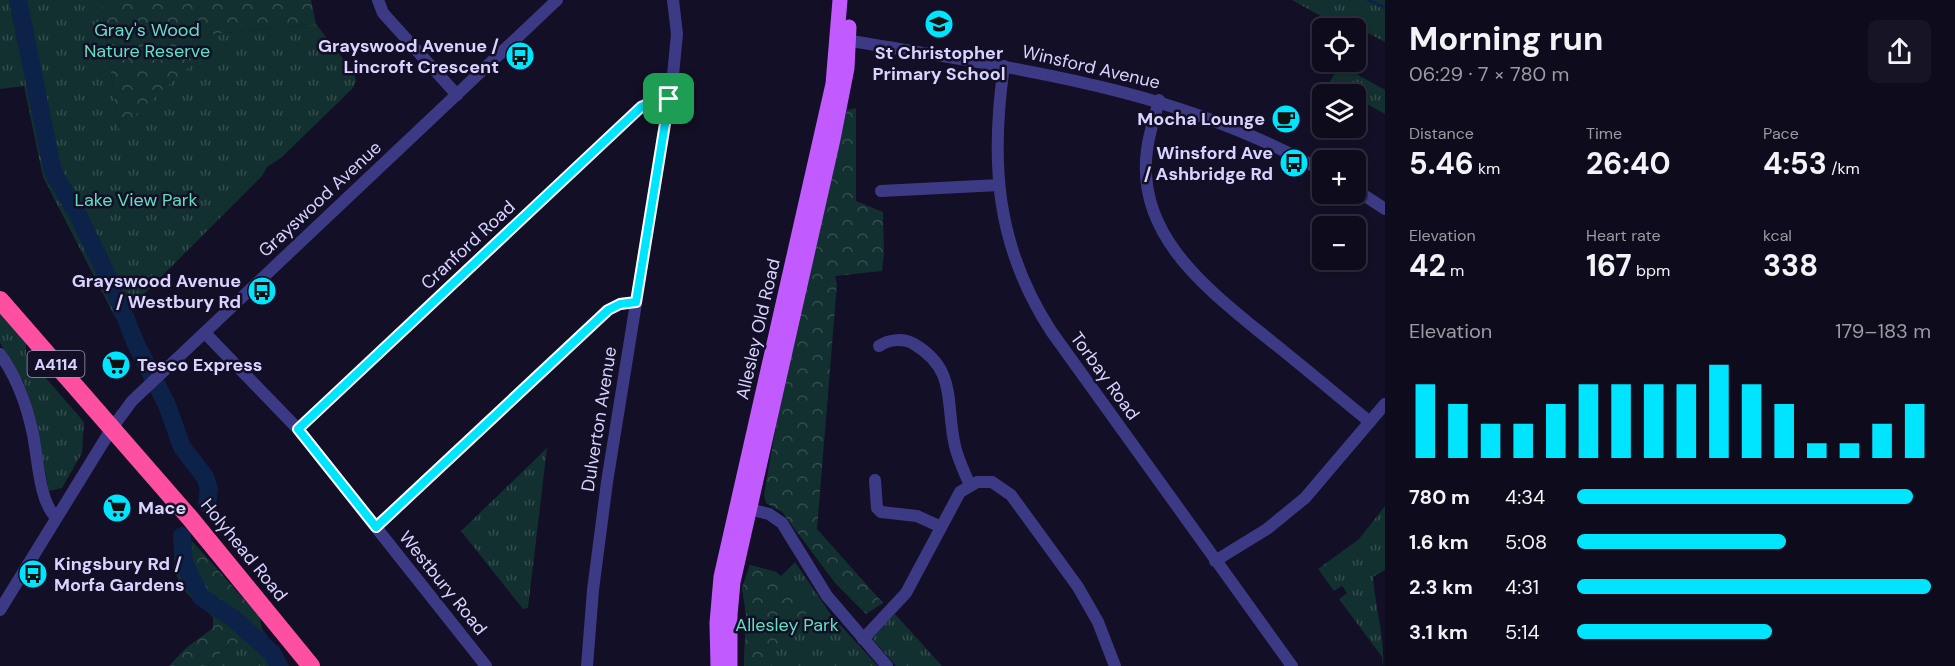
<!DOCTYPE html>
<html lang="en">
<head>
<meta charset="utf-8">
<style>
	body { margin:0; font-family:"DM Sans",sans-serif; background:#171425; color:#f1f3f6; height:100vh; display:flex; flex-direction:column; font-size:22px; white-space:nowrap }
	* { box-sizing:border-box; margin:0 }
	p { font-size:20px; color:#9b9ba3 }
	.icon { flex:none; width:33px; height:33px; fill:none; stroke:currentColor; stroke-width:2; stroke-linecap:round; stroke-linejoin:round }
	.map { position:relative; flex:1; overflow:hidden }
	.side { display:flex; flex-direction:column; background:#0e0b1c; width:570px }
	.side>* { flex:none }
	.controls { position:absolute; left:1312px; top:18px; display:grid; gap:12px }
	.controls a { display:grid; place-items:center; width:54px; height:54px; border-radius:9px; background:#0e0b1c; box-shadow:0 3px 9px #0003,0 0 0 2px #2e2b3b; font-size:30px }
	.pin { position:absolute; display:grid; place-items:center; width:51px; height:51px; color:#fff; margin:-26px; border-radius:12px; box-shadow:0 3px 9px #0006 }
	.round { display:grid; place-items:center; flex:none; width:63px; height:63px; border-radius:9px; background:#171425 }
	.head { display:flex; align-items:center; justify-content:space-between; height:102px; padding:0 24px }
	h1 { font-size:33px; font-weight:700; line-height:45px }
	.stats { display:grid; grid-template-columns:repeat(3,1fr); gap:9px; height:102px; padding:6px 24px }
	.stats div { display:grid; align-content:center }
	.stats b { font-size:30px; font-weight:700 }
	.stats small { font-size:16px; font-weight:400 }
	.stats p { font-size:16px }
	.chart { height:168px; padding:12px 24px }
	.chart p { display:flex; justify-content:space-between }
	.chart svg { width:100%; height:108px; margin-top:6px; stroke:#00e5ff; stroke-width:6 }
	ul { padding:0 24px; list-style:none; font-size:20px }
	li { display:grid; grid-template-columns:96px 72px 1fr; align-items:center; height:45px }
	li i { height:15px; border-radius:8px; background:#00e5ff }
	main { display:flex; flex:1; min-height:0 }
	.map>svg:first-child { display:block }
	.grass { fill:url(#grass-tufts) }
	.forest { fill:url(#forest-crowns) }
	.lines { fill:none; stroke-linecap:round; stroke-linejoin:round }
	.stream { stroke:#0c2248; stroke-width:3 }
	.river { stroke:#0c2248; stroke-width:18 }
	.minor { stroke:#3d3a85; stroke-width:12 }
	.major { stroke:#c25bff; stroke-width:15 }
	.highway { stroke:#ff4fa3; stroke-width:18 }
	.route-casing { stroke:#fff; stroke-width:12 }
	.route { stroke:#00e5ff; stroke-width:8 }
	.labels { text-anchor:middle; stroke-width:5; stroke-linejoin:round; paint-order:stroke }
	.shield { fill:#130f26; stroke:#9e99be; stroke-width:1.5 }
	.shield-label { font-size:16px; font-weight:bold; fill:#d9d4ff }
	.park-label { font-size:18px; fill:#5fe0c0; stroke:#130f26 }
	.poi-label { font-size:18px; font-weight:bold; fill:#d9d4ff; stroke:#130f26; text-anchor:end }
	.street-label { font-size:18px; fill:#d9d4ff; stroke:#130f26 }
</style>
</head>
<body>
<main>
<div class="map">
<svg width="1385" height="666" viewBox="0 0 1385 666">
	<defs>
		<pattern id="grass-tufts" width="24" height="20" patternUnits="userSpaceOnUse" patternTransform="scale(1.5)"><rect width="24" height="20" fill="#12302f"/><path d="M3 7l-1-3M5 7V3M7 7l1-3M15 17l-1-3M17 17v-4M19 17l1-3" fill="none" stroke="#344d4e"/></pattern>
		<pattern id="forest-crowns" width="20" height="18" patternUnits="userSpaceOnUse" patternTransform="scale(1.5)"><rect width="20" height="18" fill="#12302f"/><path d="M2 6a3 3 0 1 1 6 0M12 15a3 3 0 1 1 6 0" fill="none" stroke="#344d4e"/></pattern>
	</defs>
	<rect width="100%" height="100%" fill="#130f26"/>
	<!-- grass -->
	<g class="grass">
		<polygon points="0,0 101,0 119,129 194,36 316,24 354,73 356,81 353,88 282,157 267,167 262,176 130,308 115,317 43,177 24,86 0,89"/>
		<polygon points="1292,0 1385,0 1385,42 1358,28 1342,28"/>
		<polygon points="1340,65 1385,90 1385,114 1356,98 1356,94 1350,94 1329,83"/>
		<polygon points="0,313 26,343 26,355 84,422 82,453 62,488 49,491 30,400 23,381 0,343"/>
		<polygon points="547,448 528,608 523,609 461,531"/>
		<path d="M1385 506V570L1373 577C1375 604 1385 641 1383 666L1382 657 1339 599 1347 593 1342 586 1334 591 1318 569 1359 539Z"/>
		<polygon points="795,562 832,616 878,666 744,666 746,614 742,588 750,565 776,572 781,576"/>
		<polygon points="895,614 942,666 896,666 871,637"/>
		<polygon points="244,640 263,666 208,666 225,648"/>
	</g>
	<!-- forest -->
	<g class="forest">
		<polygon points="101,0 311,0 316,24 194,36 186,46 192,64 119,130"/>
		<path d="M856 108V201L883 212 884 254 882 271 835 276 837 284 817 529 883 603 866 614 835 583 782 512 766 503 764 495C786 365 814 238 847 110Z"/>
		<path d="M177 538 193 542 260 617 262 629 289 666H263L243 641 225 648 208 666H169L186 648 213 628V617C181 589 169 582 177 538Z"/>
		<polygon points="750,565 776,572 812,606 771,656 772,666 744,666 746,614 742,588"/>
	</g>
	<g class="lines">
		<!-- stream -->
		<polyline class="stream" points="1368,0 1385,8"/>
		<!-- river -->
		<g class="river">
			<polyline points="18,0 53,172 77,213 116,294 136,344 167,405 182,447 205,477 209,489 207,504"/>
			<polyline points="182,536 184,563 201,597 234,619 272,653 279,666"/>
		</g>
		<!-- minor -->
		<g class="minor">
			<polyline points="378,0 383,13 457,95"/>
			<path d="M840 39C1012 69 1167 84 1323 171"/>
			<path d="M1004 66C990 163 996 246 1051 331L1292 666"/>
			<path d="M1159 100C1155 117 1149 133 1147 150 1136 231 1200 283 1256 329 1294 359 1332 391 1370 422"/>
			<polyline points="1356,190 1385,209"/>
			<polyline points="881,191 999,185"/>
			<polyline points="205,333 298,429 486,666"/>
			<path d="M879 346C889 339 904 338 914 344 958 370 945 403 955 446 958 459 964 472 970 485"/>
			<path d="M0 354C16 376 26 403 32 430 38 454 38 501 56 517"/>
			<polyline points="298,429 641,107 656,100 669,99"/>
			<polyline points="875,480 877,508 881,512 917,516 941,527"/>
			<polyline points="749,509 769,514 782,523 827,596 887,666"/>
			<polyline points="376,527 608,310 620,304 636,302"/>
			<polyline points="1215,561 1267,529 1305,498 1385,404"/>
			<polyline points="0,610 112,428 132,401 557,0"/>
			<polyline points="863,639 906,593 960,492 977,482 992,482 1011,495 1078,587 1098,622 1115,666"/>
			<polyline points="587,666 593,590 607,482 673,75 677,34 673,0"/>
		</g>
		<!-- major -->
		<g class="major">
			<polyline points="718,666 717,623 721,577 833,84 840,0"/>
			<polyline points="730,666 730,615 733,582 833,139 847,68 849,27"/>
		</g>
		<!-- highway -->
		<polyline class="highway" points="0,300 190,518 311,666"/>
	</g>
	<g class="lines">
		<!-- route casing -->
		<g class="route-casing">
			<polygon id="route" points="669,99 636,302 620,304 608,310 376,527 298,429 641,107 656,100"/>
		</g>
		<!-- route -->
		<use href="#route" class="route"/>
	</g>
	<!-- icons -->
	<defs>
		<g id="school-disc" transform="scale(1.5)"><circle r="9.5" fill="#00e5ff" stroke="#130f26"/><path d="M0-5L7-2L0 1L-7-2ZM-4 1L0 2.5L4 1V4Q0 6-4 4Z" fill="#111"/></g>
		<g id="bus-disc" transform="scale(1.5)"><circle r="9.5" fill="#00e5ff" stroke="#130f26"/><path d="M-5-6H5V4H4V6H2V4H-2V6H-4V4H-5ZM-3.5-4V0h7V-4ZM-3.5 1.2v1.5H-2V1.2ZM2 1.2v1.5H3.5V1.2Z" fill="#111"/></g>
		<g id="cafe-disc" transform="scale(1.5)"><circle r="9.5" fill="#00e5ff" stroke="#130f26"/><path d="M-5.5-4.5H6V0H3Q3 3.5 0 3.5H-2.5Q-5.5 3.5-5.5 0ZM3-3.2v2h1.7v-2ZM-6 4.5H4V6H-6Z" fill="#111"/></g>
		<g id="supermarket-disc" transform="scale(1.5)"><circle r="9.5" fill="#00e5ff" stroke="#130f26"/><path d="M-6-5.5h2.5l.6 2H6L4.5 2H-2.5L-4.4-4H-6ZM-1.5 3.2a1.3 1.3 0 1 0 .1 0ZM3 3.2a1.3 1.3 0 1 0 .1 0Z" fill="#111"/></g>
	</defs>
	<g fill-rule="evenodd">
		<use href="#school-disc" x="939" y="24"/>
		<use href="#bus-disc" x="520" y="56"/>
		<use href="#cafe-disc" x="1286" y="119"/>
		<use href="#bus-disc" x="1294" y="163"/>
		<use href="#bus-disc" x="262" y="291"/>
		<use href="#supermarket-disc" x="116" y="365"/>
		<use href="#supermarket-disc" x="117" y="508"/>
		<use href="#bus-disc" x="33" y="574"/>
	</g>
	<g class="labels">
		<!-- shield labels -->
		<rect class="shield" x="27.5" y="351" width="57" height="26" rx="4.5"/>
		<g class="shield-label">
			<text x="56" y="370">A4114</text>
		</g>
		<!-- park labels -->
		<g class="park-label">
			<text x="147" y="36">Gray's Wood<tspan x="147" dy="21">Nature Reserve</tspan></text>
			<text x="136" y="206">Lake View Park</text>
			<text x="787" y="631">Allesley Park</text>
		</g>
		<!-- poi labels -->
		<g class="poi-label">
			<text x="499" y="52">Grayswood Avenue /<tspan x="499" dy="21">Lincroft Crescent</tspan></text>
			<text x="939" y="59" text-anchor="middle">St Christopher<tspan x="939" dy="21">Primary School</tspan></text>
			<text x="1265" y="125">Mocha Lounge</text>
			<text x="1273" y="159">Winsford Ave<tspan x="1273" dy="21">/ Ashbridge Rd</tspan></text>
			<text x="241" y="287">Grayswood Avenue<tspan x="241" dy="21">/ Westbury Rd</tspan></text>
			<text x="137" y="371" text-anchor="start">Tesco Express</text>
			<text x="138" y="514" text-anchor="start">Mace</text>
			<text x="54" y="570" text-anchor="start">Kingsbury Rd /<tspan x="54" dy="21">Morfa Gardens</tspan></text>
		</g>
		<!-- street labels -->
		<g class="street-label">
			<text transform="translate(1091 67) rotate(13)" y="6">Winsford Avenue</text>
			<text transform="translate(320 199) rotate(-43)" y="6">Grayswood Avenue</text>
			<text transform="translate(468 245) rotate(-43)" y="6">Cranford Road</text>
			<text transform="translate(758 329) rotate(-77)" y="6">Allesley Old Road</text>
			<text transform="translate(1105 376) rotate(54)" y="6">Torbay Road</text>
			<text transform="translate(599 419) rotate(-81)" y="6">Dulverton Avenue</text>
			<text transform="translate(244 550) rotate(51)" y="6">Holyhead Road</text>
			<text transform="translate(443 583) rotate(51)" y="6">Westbury Road</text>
		</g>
	</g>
</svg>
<div class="controls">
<a><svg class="icon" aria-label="locate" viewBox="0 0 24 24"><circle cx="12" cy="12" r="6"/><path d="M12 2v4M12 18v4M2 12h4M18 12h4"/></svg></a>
<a><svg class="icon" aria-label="layers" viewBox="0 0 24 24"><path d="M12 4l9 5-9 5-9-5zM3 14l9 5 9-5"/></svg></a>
<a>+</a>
<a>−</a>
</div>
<div class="pin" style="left:669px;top:99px;background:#1e9e55"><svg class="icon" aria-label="arrive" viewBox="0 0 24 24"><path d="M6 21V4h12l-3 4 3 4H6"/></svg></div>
</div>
<section class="side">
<div class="head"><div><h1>Morning run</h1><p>06:29 · 7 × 780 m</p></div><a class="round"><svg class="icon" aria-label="share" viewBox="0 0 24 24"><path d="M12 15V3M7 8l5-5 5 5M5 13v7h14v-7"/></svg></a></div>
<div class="stats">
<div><p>Distance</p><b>5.46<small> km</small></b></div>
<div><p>Time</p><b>26:40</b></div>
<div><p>Pace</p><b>4:53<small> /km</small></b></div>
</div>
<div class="stats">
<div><p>Elevation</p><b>42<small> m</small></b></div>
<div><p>Heart rate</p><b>167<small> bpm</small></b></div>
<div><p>kcal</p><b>338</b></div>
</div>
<div class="chart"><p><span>Elevation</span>179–183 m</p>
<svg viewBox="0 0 160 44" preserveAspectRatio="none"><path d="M5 44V14M15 44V22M25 44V30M35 44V30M45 44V22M55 44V14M65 44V14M75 44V14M85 44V14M95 44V6M105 44V14M115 44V22M125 44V38M135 44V38M145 44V30M155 44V22"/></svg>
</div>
<ul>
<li><b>780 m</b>4:34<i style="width:95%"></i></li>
<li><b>1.6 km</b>5:08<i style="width:59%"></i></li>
<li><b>2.3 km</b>4:31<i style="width:100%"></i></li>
<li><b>3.1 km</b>5:14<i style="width:55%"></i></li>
</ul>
</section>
</main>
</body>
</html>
